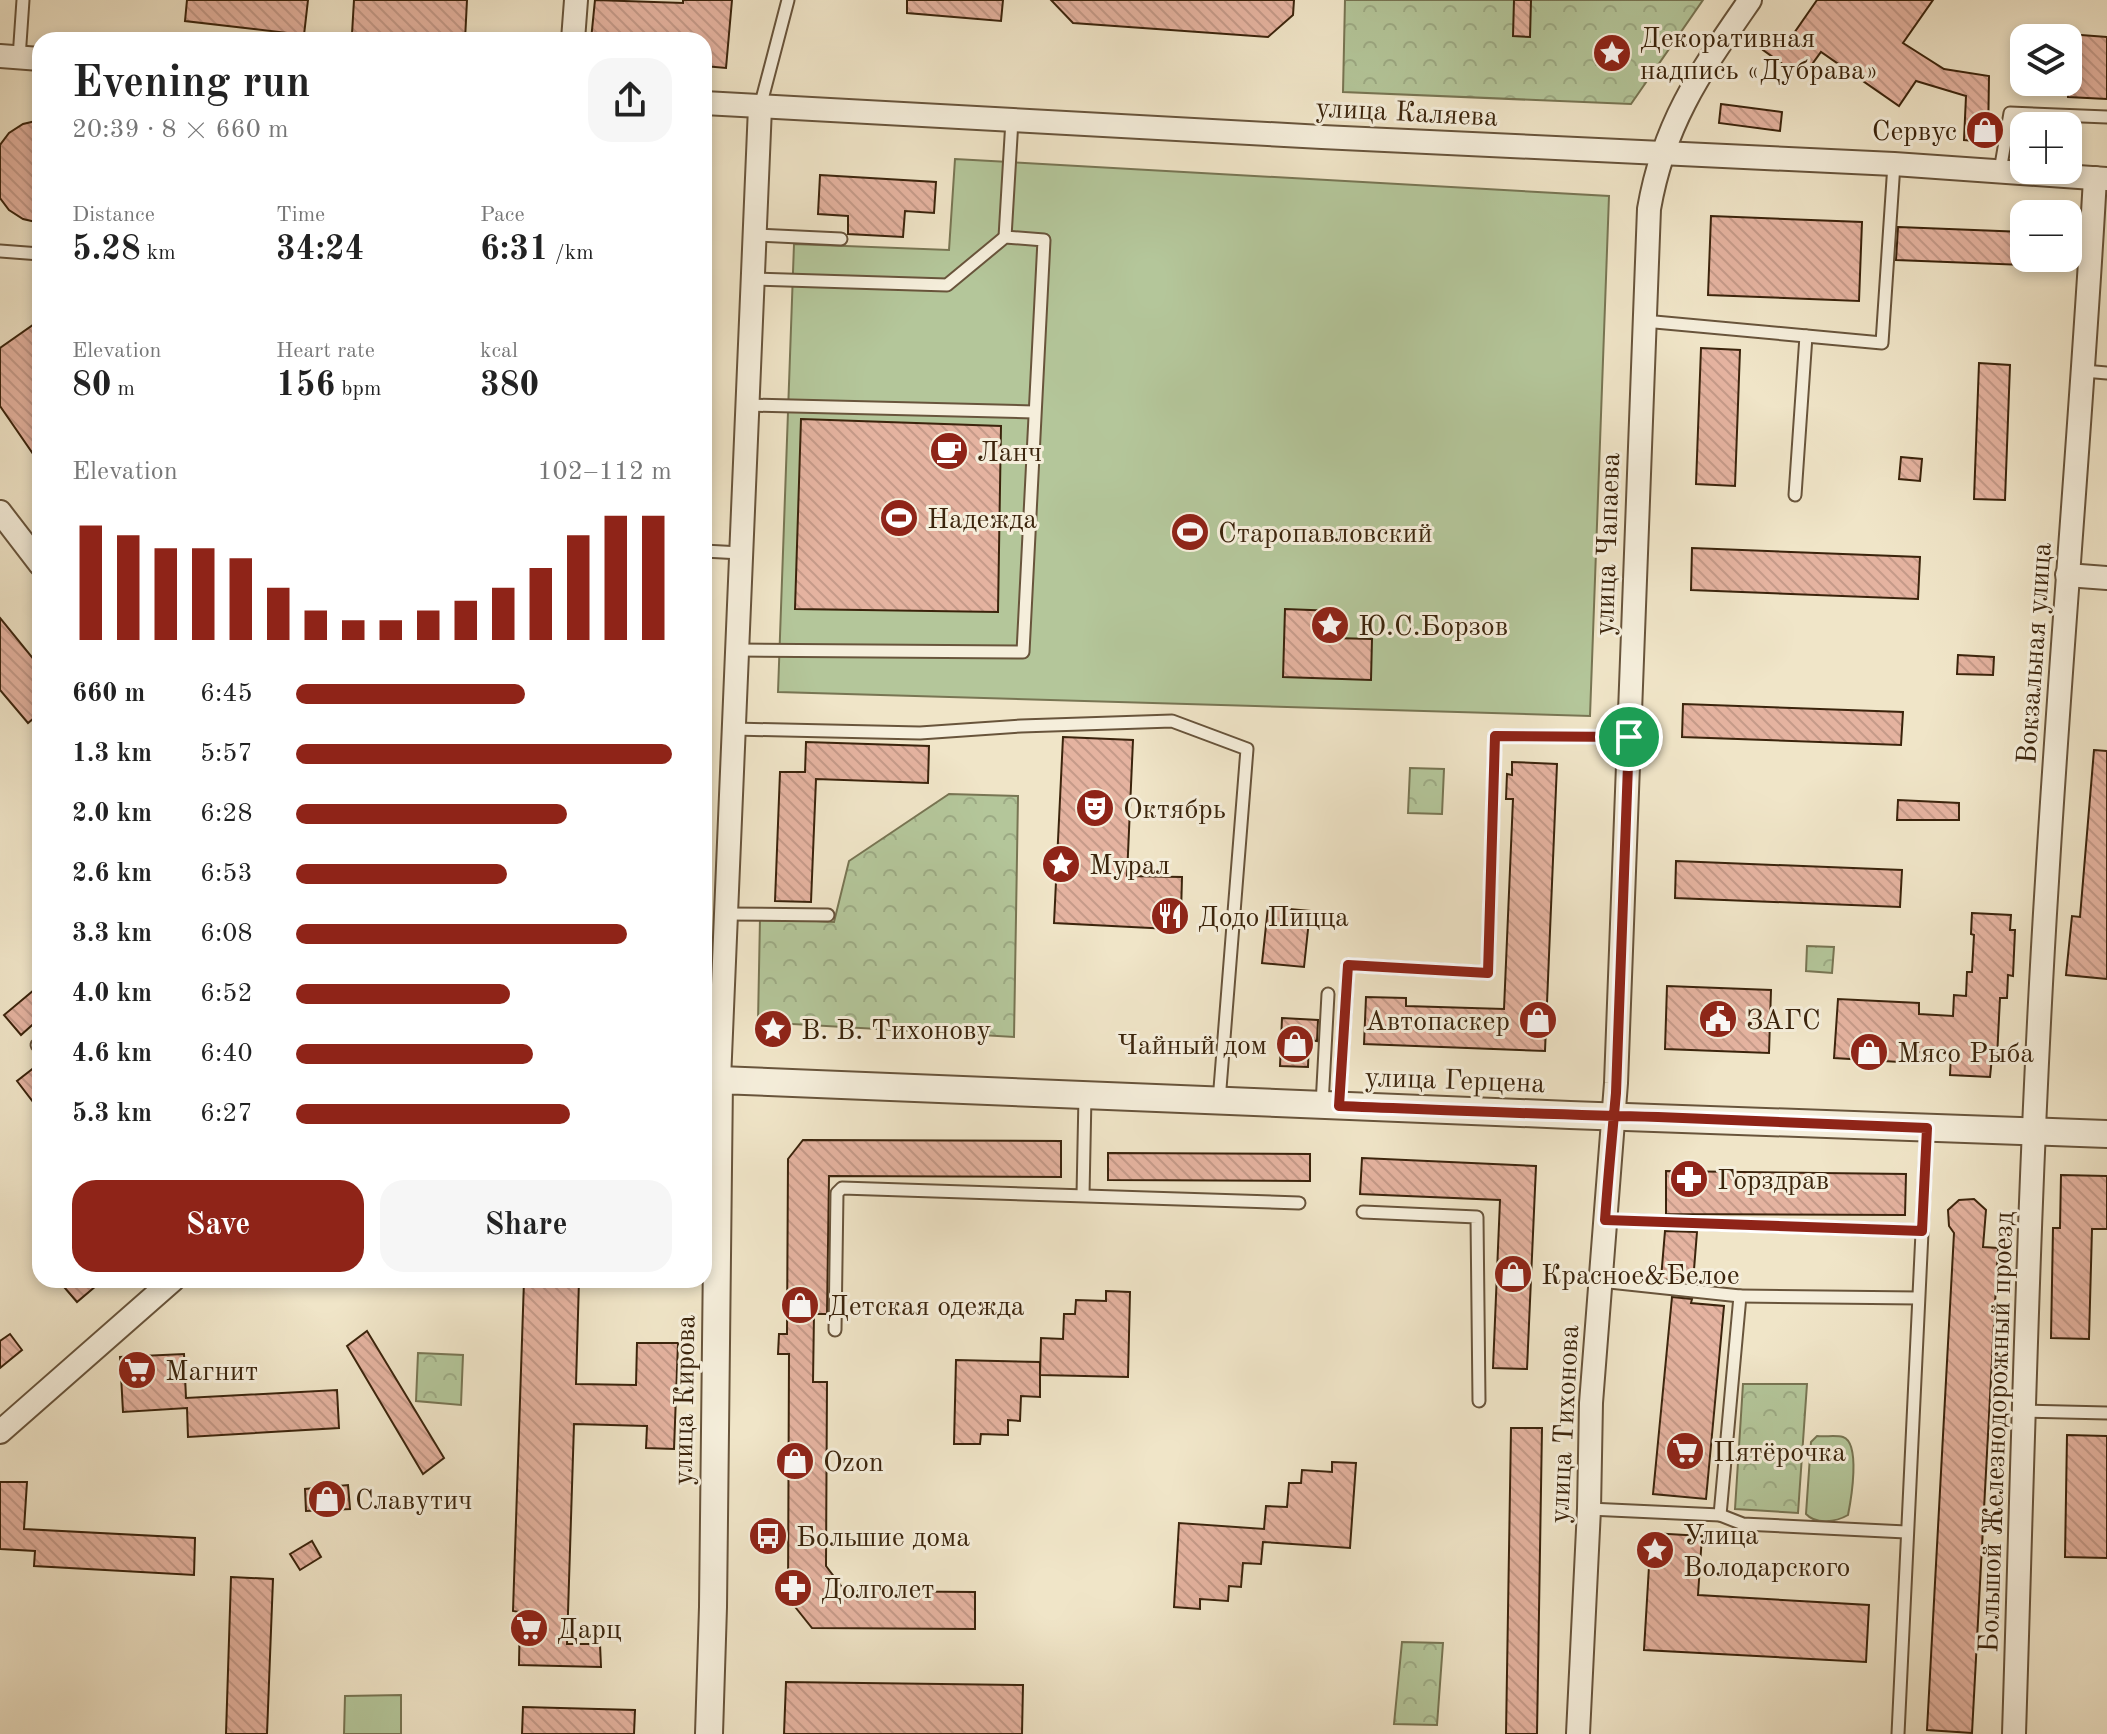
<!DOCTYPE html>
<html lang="en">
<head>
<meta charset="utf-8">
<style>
	body { margin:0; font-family:"Old Standard TT",serif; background:#f6f6f6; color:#222; height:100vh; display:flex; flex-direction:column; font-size:30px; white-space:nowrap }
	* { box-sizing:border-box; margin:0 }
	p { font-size:26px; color:#767676 }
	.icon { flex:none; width:44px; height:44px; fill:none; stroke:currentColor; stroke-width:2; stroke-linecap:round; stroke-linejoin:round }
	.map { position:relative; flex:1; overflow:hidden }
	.side { position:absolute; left:32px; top:32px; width:680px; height:1256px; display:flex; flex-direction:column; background:#fff; border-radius:24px; box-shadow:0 4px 12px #0003 }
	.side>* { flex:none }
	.tools { position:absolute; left:2010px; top:24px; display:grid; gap:16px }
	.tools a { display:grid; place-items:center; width:72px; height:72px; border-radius:16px; background:#fff; box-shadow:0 4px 12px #0003; font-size:40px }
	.pin { position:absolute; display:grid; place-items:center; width:68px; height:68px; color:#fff; margin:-34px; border:4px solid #fff; border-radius:50%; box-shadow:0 2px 8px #0007 }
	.round { display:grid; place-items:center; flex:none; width:84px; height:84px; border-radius:24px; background:#f6f6f6 }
	.head { display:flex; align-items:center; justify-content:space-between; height:136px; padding:0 40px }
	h1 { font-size:44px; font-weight:700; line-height:60px }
	.stats { display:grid; grid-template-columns:repeat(3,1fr); gap:12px; height:136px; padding:8px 40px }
	.stats div { display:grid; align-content:center }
	.stats b { font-size:34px; font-weight:700 }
	.stats small { font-size:22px; font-weight:400 }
	.stats p { font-size:22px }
	.chart { height:224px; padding:16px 40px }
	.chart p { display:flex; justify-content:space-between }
	.chart svg { width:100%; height:144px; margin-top:8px; stroke:#8f2418; stroke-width:6 }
	.cta { display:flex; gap:16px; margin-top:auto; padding:16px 40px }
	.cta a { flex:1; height:92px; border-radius:24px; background:#8f2418; color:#fff; font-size:32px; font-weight:700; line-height:92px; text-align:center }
	.cta a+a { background:#f6f6f6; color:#222 }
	ul { padding:0 40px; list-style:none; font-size:26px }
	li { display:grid; grid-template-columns:128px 96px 1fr; align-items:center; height:60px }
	li i { height:20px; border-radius:10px; background:#8f2418 }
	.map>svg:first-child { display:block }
	.forest { fill:url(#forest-crowns); stroke:#787553; stroke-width:2 }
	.garden { fill:#b4c69a; stroke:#787553; stroke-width:2 }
	.building { fill:url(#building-back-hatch); stroke:#3b240c; stroke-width:2 }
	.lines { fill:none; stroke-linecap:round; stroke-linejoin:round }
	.service-casing { stroke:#68543b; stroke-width:15 }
	.minor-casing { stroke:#68543b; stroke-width:26 }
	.tertiary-casing { stroke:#68543b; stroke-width:30 }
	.service { stroke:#f5eedb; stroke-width:11 }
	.minor { stroke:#f5eedb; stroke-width:22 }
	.tertiary { stroke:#f5eedb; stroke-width:26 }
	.route-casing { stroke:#fff; stroke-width:16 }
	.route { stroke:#8f2418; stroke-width:10 }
	.labels { text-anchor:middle; stroke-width:6; stroke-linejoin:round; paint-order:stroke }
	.poi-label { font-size:28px; fill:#3b240c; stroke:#f5eedb; text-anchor:start }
	.street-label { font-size:28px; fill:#3b240c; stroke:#f5eedb }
</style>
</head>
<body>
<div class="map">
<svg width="2107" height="1734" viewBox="0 0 2107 1734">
	<defs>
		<pattern id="forest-crowns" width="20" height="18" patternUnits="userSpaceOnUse" patternTransform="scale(2)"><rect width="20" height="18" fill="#b4c69a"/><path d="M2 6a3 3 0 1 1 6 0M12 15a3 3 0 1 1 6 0" fill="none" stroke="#9caa84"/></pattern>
		<pattern id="building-back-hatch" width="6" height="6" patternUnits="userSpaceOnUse" patternTransform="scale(2)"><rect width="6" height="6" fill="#e5b3a0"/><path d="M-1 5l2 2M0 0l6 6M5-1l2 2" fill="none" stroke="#c59a89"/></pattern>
	</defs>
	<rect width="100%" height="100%" fill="#f0e5c8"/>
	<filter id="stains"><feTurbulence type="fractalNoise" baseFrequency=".0025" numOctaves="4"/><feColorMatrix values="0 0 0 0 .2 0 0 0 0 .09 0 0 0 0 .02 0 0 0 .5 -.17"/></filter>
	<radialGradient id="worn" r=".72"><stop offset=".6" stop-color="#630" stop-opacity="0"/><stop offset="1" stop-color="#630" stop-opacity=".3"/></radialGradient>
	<!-- forest -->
	<g class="forest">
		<polygon points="1345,0 1703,0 1631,104 1343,92"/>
		<polygon points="1410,768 1444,769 1442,814 1408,813"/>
		<polygon points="949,794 1018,796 1014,1037 758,1022 760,918 834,922 849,861"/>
		<polygon points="1807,946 1834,947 1832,973 1806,971"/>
		<polygon points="418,1353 463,1355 461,1405 416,1401"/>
		<polygon points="1743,1384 1807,1384 1798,1513 1735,1509"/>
		<polygon points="1402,1642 1443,1643 1437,1725 1394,1724"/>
	</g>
	<!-- garden -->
	<g class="garden">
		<polygon points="955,159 1609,196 1590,716 778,692 794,244 949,250"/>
		<path d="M1817 1436C1825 1437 1836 1435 1843 1437 1861 1443 1851 1500 1848 1515 1836 1522 1816 1525 1806 1514L1811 1442Z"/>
		<polygon points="401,1695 401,1734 344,1734 345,1696"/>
	</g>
	<!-- building -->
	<g class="building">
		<polygon points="187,0 308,0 304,35 185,21"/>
		<polygon points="354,0 467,0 465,40 352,34"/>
		<polygon points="595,0 683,3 683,0 732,0 726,68 704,66 704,40 591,40"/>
		<polygon points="907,0 1003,0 1001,21 907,13"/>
		<polygon points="1051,0 1294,0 1293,15 1268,37 1073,23"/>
		<polygon points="1514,0 1531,0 1530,37 1513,36"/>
		<polygon points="1817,0 1933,0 1903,43 1944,69 1989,76 1988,142 1964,140 1966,96 1916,81 1899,106 1821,52 1802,78 1763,50 1772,37 1785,46"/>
		<polygon points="2068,34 2107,37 2107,99 2068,97"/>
		<polygon points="1721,104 1782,112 1780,131 1719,123"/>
		<polygon points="40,120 40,223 23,219 9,210 0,198 0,145 9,133 23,124"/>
		<polygon points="820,175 936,182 934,213 905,211 903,237 848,234 848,216 818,214"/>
		<polygon points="1711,216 1862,222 1859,301 1708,295"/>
		<polygon points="1898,227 2024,232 2024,265 1896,260"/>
		<polygon points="40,320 40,464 0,406 0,348"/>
		<polygon points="1701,348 1740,350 1735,486 1696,484"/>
		<polygon points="1979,363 2010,365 2005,500 1974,499"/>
		<polygon points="801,419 1001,426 998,612 795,609"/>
		<polygon points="1901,457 1922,459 1920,481 1899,479"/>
		<polygon points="1692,548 1920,557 1918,599 1691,590"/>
		<polygon points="1285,609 1335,611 1334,638 1372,639 1371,680 1283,677"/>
		<polygon points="0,618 40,667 40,713 28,723 0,690"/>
		<polygon points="1958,655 1994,657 1993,675 1957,674"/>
		<polygon points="1683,704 1903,712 1901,745 1682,737"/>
		<polygon points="1063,737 1133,740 1127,876 1182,877 1181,914 1179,921 1170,929 1054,923"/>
		<polygon points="806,742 929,746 928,783 816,779 811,902 775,901 780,772 805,772"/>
		<polygon points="2094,750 2107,751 2107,979 2066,975 2072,916 2080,917"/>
		<polygon points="1512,762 1557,764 1545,1051 1364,1044 1366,997 1406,998 1406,1006 1504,1009 1513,799 1506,799 1507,774 1512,775"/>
		<polygon points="1898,800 1959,803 1959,820 1897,820"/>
		<polygon points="1676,861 1902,870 1900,907 1675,898"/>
		<polygon points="1268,907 1310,911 1304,967 1262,963"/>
		<polygon points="1972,913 2011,915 2010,930 2015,930 2013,976 2008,975 2007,998 2000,998 1997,1058 1992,1057 1990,1077 1950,1075 1951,1054 1917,1052 1916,1063 1834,1058 1838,999 1919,1003 1919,1014 1953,1016 1954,995 1966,996 1967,972 1972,972 1974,935 1971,934"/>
		<polygon points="40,985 40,1018 21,1035 4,1015"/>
		<polygon points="1667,986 1771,990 1769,1053 1665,1049"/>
		<polygon points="1282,1018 1318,1020 1317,1041 1309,1040 1308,1067 1280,1066"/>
		<polygon points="40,1063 40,1111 17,1081"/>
		<polygon points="803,1140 1061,1141 1061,1177 829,1176 827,1314 814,1314 813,1382 827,1382 826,1566 845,1591 975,1592 975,1629 812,1628 788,1598 789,1354 778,1354 779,1334 787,1334 788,1159"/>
		<polygon points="1108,1153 1310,1154 1310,1181 1108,1180"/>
		<polygon points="1362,1158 1536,1166 1527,1369 1493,1368 1500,1200 1360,1194"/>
		<polygon points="1666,1171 1906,1174 1905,1215 1666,1214"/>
		<polygon points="2061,1175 2107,1176 2107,1229 2092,1229 2089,1339 2051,1338 2053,1228 2060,1228"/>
		<polygon points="1974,1199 1986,1210 1983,1247 1998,1248 1972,1733 1927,1730 1954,1233 1949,1226 1948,1210 1959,1200"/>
		<polygon points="1665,1231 1697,1232 1693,1282 1661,1279"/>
		<polygon points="58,1280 103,1280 77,1302"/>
		<polygon points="524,1280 579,1280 576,1384 636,1385 637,1343 678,1343 674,1449 646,1448 647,1426 574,1424 567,1644 600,1644 601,1667 519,1665 520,1612 513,1611"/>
		<polygon points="1106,1291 1130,1292 1128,1377 1040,1375 1041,1338 1063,1339 1064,1314 1075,1314 1076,1300 1106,1301"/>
		<polygon points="1672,1297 1692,1299 1691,1303 1724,1306 1706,1499 1653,1494"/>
		<polygon points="367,1331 444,1458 423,1474 347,1346"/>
		<polygon points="10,1334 22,1350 0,1368 0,1341"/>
		<polygon points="184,1354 186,1398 337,1390 339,1428 188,1437 187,1408 123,1412 120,1357"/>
		<polygon points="956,1360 1040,1362 1040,1397 1021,1396 1020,1421 1008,1420 1008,1435 981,1434 980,1444 954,1444"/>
		<polygon points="1511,1428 1542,1428 1537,1734 1506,1734"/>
		<polygon points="2067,1435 2107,1436 2107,1558 2065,1557"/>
		<polygon points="1332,1462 1356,1463 1350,1548 1263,1542 1261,1564 1243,1563 1241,1587 1229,1586 1228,1601 1200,1599 1200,1609 1174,1607 1179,1523 1264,1529 1266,1506 1287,1507 1289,1483 1301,1483 1302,1470 1332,1472"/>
		<polygon points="0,1482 27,1482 24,1529 195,1538 194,1575 34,1566 35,1551 0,1549"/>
		<polygon points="348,1485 350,1509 306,1511 305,1489"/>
		<polygon points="1651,1533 1702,1536 1698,1595 1869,1605 1866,1662 1644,1650"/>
		<polygon points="312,1541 321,1557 300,1570 290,1554"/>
		<polygon points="231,1577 273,1579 267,1734 226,1734"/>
		<polygon points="786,1682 1023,1685 1022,1734 784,1734"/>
		<polygon points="523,1707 635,1710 634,1734 522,1734"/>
	</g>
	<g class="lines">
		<!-- service casing -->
		<g class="service-casing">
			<g id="service">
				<polyline points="19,58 23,0"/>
				<polyline points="760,107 788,0"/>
				<polyline points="2000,171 2010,113 2107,117"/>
				<polyline points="755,235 841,239"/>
				<polyline points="1005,237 1012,120"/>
				<polyline points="0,251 40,254"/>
				<polyline points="1644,321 1882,343 1894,164"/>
				<polyline points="2084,371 2107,373"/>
				<polyline points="748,405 1034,412"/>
				<polyline points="1795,495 1806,336"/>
				<polyline points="704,551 741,553"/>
				<polyline points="737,650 1023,652 1044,240 1005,237 947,285 753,279"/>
				<polyline points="734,729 920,733 1021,726 1172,721 1247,749 1219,1101"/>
				<polyline points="726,914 828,915"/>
				<polyline points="37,1045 40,1043"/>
				<polyline points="1322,1105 1328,994"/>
				<polyline points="1339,1105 1348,965 1488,973 1495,736 1629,737"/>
				<polyline points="1083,1195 1085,1096"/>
				<polyline points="1363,1212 1477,1217 1479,1401"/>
				<polyline points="1605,1220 1922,1231"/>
				<polyline points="1740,1296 1918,1298"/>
				<polyline points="835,1330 837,1193 842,1188 1299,1203"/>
				<polyline points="2025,1411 2107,1413"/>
				<polyline points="1589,1509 1720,1515 1740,1296 1600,1281"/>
				<polyline points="1720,1515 1743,1524 1906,1532"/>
				<polyline points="1898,1734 1927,1128"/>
			</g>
		</g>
		<!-- minor casing -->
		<g class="minor-casing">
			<g id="minor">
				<polyline points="573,40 576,0"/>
				<polyline points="0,56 40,59"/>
				<polyline points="704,103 1322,137 1894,164 2107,179"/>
				<polyline points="0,512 40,564"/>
				<polyline points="2067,575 2107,578"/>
				<polyline points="704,1079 719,1080 760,107"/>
				<polyline points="0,1432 173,1280"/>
				<path d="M1578 1734 1589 1509 1591 1403 1616 1083 1649 209C1664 122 1701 71 1750 0"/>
				<path d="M2014 1734C2023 1450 2029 1165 2047 881 2061 647 2082 413 2095 178"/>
			</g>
		</g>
		<!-- tertiary casing -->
		<g class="tertiary-casing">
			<polyline id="tertiary" points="709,1734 713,1607 719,1080 1570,1115 2107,1134"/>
		</g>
		<!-- service -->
		<use href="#service" class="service"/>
		<!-- minor -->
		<use href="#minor" class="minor"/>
		<!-- tertiary -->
		<use href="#tertiary" class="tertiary"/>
	</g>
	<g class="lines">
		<!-- route casing -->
		<g class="route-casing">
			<path id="route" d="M1629 737 1495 736 1488 973 1348 965 1339 1106C1445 1110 1552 1115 1658 1117L1927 1128 1922 1231 1605 1220C1608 1178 1612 1136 1616 1093L1629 737"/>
		</g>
		<!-- route -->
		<use href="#route" class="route"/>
	</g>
	<!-- icons -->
	<defs>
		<g id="sight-disc" transform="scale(2)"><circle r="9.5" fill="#8f2418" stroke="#f5eedb"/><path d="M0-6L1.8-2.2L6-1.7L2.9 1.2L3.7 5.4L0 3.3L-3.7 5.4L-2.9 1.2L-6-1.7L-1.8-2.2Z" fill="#fff"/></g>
		<g id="shop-disc" transform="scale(2)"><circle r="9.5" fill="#8f2418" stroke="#f5eedb"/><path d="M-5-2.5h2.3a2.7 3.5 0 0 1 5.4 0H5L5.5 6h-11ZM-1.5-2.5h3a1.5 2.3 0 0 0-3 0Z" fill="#fff"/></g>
		<g id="cafe-disc" transform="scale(2)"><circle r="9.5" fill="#8f2418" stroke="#f5eedb"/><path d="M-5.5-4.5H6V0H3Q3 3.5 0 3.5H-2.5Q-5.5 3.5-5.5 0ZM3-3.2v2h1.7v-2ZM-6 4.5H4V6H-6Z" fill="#fff"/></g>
		<g id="stadium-disc" transform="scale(2)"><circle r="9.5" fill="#8f2418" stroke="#f5eedb"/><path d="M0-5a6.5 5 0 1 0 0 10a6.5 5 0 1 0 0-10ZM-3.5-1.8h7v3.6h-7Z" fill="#fff"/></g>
		<g id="theatre-disc" transform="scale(2)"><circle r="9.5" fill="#8f2418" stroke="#f5eedb"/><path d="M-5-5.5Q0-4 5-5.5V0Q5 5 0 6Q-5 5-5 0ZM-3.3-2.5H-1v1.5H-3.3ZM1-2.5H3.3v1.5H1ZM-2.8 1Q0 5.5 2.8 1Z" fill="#fff"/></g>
		<g id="restaurant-disc" transform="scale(2)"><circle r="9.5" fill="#8f2418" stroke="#f5eedb"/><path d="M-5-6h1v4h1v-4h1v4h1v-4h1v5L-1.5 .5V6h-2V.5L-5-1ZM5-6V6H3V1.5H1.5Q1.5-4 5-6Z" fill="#fff"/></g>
		<g id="civic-disc" transform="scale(2)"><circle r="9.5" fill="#8f2418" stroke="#f5eedb"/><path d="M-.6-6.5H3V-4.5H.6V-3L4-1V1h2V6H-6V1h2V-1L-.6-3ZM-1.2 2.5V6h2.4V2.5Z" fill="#fff"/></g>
		<g id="pharmacy-disc" transform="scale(2)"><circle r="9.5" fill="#8f2418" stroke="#f5eedb"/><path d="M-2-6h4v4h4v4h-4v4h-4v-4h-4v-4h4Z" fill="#fff"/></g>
		<g id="supermarket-disc" transform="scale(2)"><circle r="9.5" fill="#8f2418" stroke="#f5eedb"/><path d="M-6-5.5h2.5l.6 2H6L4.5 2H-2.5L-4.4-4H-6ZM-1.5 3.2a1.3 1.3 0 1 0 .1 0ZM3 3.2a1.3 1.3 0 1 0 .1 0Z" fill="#fff"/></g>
		<g id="bus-disc" transform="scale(2)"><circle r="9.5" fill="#8f2418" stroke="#f5eedb"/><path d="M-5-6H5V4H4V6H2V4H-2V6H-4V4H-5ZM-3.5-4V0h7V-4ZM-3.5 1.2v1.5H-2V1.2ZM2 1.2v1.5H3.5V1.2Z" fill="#fff"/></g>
	</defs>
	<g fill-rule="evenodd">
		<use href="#sight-disc" x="1612" y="53"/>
		<use href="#shop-disc" x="1985" y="130"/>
		<use href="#cafe-disc" x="949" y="451"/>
		<use href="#stadium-disc" x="899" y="518"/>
		<use href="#stadium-disc" x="1190" y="532"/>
		<use href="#sight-disc" x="1330" y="625"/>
		<use href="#theatre-disc" x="1095" y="808"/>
		<use href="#sight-disc" x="1061" y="864"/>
		<use href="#restaurant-disc" x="1170" y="916"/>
		<use href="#civic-disc" x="1718" y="1019"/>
		<use href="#shop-disc" x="1538" y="1020"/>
		<use href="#sight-disc" x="773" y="1029"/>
		<use href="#shop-disc" x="1295" y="1044"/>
		<use href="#shop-disc" x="1869" y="1052"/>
		<use href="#pharmacy-disc" x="1689" y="1179"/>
		<use href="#shop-disc" x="1513" y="1274"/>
		<use href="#shop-disc" x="800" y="1305"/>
		<use href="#supermarket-disc" x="137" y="1370"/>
		<use href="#supermarket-disc" x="1685" y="1451"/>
		<use href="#shop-disc" x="795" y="1461"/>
		<use href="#shop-disc" x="327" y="1499"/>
		<use href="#bus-disc" x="768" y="1536"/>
		<use href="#sight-disc" x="1655" y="1550"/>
		<use href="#pharmacy-disc" x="793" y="1588"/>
		<use href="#supermarket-disc" x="529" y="1628"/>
	</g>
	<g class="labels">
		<!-- poi labels -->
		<g class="poi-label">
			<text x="1640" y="47">Декоративная<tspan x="1640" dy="32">надпись «Дубрава»</tspan></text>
			<text x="1957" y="140" text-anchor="end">Сервус</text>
			<text x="977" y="461">Ланч</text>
			<text x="927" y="528">Надежда</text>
			<text x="1218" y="542">Старопавловский</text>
			<text x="1358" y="635">Ю.С.Борзов</text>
			<text x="1123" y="818">Октябрь</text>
			<text x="1089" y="874">Мурал</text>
			<text x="1198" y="926">Додо Пицца</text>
			<text x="1746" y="1029">ЗАГС</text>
			<text x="1510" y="1030" text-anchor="end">Автопаскер</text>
			<text x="801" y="1039">В. В. Тихонову</text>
			<text x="1267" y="1054" text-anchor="end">Чайный дом</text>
			<text x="1897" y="1062">Мясо Рыба</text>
			<text x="1717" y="1189">Горздрав</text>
			<text x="1541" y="1284">Красное&amp;Белое</text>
			<text x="828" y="1315">Детская одежда</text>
			<text x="165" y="1380">Магнит</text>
			<text x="1713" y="1461">Пятёрочка</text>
			<text x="823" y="1471">Ozon</text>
			<text x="355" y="1509">Славутич</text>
			<text x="1683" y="1544">Улица<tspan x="1683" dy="32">Володарского</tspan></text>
			<text x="796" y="1546">Большие дома</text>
			<text x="821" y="1598">Долголет</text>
			<text x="557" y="1638">Дарц</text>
		</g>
		<!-- street labels -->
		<g class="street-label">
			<text transform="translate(1407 111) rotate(3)" y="10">улица Каляева</text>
			<text transform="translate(1606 544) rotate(-88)" y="10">улица Чапаева</text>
			<text transform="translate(2033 653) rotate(-86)" y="10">Вокзальная улица</text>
			<text transform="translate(1455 1079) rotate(2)" y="10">улица Герцена</text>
			<text transform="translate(683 1400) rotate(-89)" y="10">улица Кирова</text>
			<text transform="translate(1563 1424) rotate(-87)" y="10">улица Тихонова</text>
			<text transform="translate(1995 1432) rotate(-88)" y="10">Большой Железнодорожный проезд</text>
		</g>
	</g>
	<rect width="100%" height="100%" filter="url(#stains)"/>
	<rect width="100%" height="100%" fill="url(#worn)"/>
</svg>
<div class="tools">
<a><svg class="icon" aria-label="layers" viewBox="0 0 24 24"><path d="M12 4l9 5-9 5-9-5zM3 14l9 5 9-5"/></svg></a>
<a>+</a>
<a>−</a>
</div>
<div class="pin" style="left:1629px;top:737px;background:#1e9e55"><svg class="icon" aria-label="arrive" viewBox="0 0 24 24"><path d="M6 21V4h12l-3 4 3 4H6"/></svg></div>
<section class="side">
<div class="head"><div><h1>Evening run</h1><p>20:39 · 8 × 660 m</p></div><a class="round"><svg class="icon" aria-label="share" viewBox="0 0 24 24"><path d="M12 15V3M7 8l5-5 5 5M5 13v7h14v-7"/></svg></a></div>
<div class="stats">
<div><p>Distance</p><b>5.28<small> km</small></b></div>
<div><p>Time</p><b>34:24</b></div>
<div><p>Pace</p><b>6:31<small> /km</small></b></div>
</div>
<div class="stats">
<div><p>Elevation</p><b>80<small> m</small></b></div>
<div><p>Heart rate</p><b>156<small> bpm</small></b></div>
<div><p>kcal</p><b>380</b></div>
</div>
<div class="chart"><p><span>Elevation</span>102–112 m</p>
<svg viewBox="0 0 160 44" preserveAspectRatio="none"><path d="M5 44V9M15 44V12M25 44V16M35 44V16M45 44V19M55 44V28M65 44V35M75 44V38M85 44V38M95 44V35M105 44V32M115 44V28M125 44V22M135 44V12M145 44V6M155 44V6"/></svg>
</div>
<ul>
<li><b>660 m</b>6:45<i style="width:61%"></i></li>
<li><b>1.3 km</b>5:57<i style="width:100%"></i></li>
<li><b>2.0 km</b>6:28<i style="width:72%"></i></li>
<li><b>2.6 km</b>6:53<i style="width:56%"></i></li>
<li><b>3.3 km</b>6:08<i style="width:88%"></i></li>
<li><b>4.0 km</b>6:52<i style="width:57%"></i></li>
<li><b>4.6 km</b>6:40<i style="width:63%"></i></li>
<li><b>5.3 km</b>6:27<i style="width:73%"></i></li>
</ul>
<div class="cta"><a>Save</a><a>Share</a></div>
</section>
</div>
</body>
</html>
